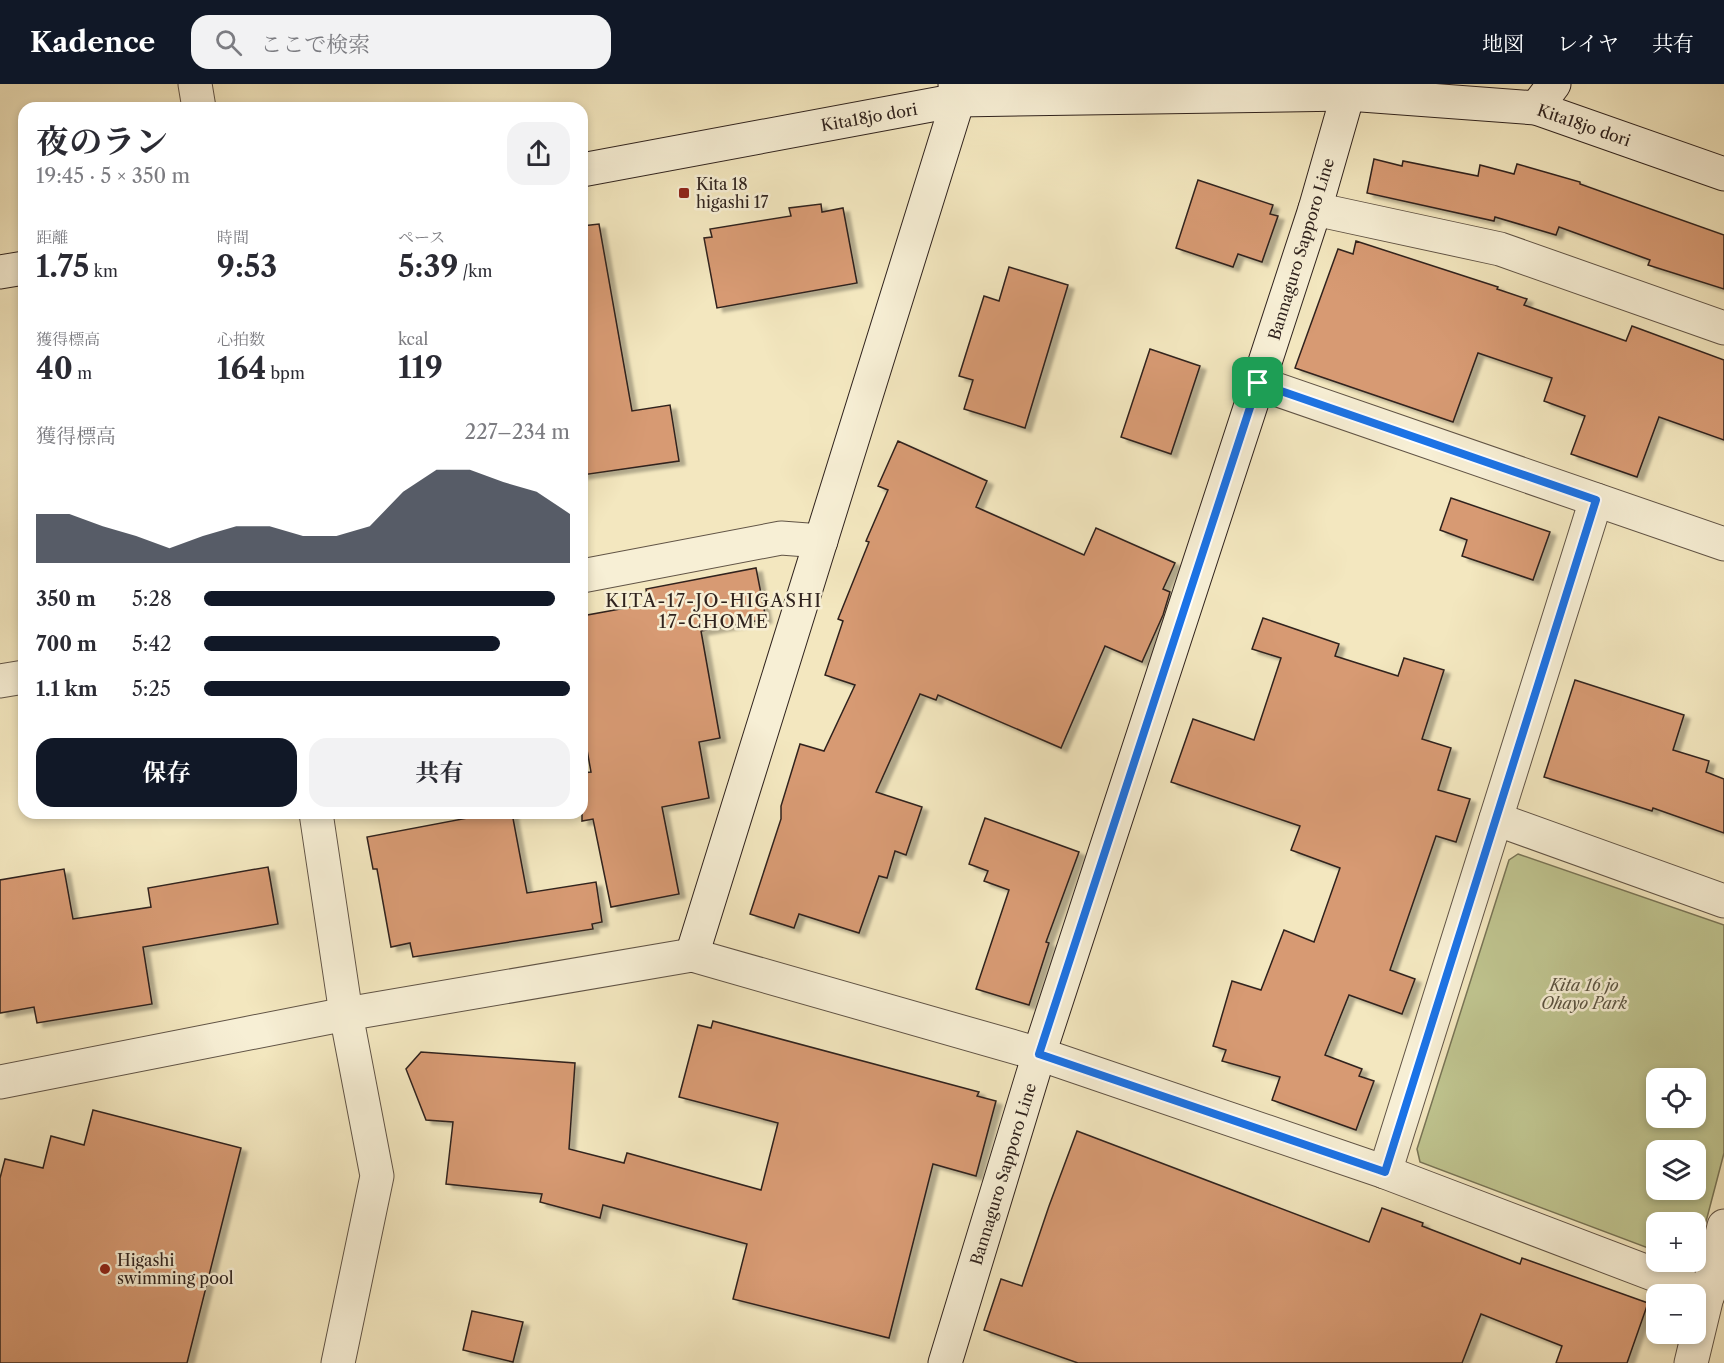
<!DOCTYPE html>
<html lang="ja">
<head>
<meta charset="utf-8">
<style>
	body { margin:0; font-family:"Libre Caslon Text","Noto Serif JP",serif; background:#f2f2f3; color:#2b2b33; height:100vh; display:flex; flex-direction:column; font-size:22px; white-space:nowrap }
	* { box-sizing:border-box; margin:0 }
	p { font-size:20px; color:#7c7c81 }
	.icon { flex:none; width:33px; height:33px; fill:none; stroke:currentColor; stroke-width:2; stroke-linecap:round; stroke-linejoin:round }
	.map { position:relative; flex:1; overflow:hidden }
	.drawer { position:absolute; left:18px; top:18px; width:570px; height:717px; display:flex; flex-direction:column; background:#fff; border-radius:18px; box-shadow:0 3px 9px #0003 }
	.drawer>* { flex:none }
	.fabs { position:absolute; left:1646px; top:984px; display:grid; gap:12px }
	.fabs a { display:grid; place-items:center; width:60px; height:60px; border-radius:12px; background:#fff; box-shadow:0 3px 9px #0003; font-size:30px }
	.pin { position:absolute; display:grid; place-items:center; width:51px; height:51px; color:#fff; margin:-26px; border-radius:12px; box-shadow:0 3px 9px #0006 }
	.round { display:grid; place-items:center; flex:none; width:63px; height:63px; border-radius:18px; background:#f2f2f3 }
	.headline { display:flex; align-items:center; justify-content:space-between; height:102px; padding:0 18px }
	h1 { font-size:33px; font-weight:700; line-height:45px }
	.figures { display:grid; grid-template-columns:repeat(3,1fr); gap:9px; height:102px; padding:6px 18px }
	.figures div { display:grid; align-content:center }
	.figures b { font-size:30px; font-weight:700 }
	.figures small { font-size:16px; font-weight:400 }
	.figures p { font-size:16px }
	.chart { height:168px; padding:12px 18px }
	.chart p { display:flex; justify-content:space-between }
	.chart svg { width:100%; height:108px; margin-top:6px; fill:#111827; opacity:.7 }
	.action { display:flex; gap:12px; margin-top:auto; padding:12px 18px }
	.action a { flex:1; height:69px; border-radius:18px; background:#111827; color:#fff; font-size:24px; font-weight:700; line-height:69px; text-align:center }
	.action a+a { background:#f2f2f3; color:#2b2b33 }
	ul { padding:0 18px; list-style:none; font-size:20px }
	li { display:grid; grid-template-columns:96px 72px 1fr; align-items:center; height:45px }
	li i { height:15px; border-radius:8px; background:#111827 }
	header { display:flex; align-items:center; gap:36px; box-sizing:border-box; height:84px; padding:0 30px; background:#111827; color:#fff }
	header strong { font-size:28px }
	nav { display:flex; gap:33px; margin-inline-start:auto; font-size:21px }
	.search { width:420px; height:54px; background:#f2f2f3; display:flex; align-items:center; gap:15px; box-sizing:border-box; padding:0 21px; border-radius:18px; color:#7c7c81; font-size:22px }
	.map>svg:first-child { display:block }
	.green { fill:#bfc48f; stroke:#787456; stroke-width:1.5; fill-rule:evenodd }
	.building { fill:#d79a73; stroke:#30231e; stroke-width:1.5; filter:url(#shadow) }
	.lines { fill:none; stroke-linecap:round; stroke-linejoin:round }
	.street-casing { stroke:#615446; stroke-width:35 }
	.secondary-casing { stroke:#30231e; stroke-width:35 }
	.street { stroke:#f7efd5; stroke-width:33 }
	.secondary { stroke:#f7efd5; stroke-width:33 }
	.route-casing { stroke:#fff; stroke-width:12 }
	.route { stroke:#1a73e8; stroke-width:8 }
	.poi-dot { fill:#8f2418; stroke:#f7efd5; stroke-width:2 }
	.labels { text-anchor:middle; stroke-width:5; stroke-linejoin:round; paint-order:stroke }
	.street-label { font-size:16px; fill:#30231e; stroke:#f7efd5 }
	.poi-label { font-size:16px; fill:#30231e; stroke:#f7efd5; text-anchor:start }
	.park-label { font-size:16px; font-style:italic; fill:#5b5340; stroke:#f7efd5 }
	.neighbourhood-label { font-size:18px; letter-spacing:1.5px; fill:#30231e; stroke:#f7efd5 }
</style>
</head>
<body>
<header>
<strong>Kadence</strong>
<div class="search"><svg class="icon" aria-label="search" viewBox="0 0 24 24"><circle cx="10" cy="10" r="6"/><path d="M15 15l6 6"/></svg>ここで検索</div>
<nav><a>地図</a><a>レイヤ</a><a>共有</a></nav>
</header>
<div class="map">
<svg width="1724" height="1279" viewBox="0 0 1724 1279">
	<defs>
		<filter id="shadow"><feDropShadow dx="6" dy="4" stdDeviation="1.5" flood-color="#0004"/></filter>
	</defs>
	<rect width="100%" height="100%" fill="#f3e7bf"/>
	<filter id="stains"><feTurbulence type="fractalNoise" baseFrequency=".00333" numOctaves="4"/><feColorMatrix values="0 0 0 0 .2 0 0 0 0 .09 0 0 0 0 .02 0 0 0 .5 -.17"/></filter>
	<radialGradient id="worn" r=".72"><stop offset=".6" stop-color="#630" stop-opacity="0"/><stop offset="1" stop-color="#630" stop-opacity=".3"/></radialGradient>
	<!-- green -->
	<path class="green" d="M1518 770 1724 841V1069L1697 1172H1695V1138H1656V1167L1420 1078 1417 1065 1509 776ZM1656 994H1695V1034H1656ZM1656 1066H1695V1106H1656Z"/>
	<!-- building -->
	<g class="building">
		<polygon points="1374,75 1402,82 1403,77 1478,92 1480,81 1514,90 1517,80 1580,98 1580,100 1724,151 1724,205 1648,181 1650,176 1559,143 1556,151 1495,133 1494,137 1367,109"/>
		<polygon points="1198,96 1273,121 1270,130 1278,132 1262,178 1238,170 1233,183 1176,164"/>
		<polygon points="821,120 822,128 843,124 857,199 717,224 704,154 712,153 710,145 791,132 789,124"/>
		<polygon points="599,140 632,327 670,321 679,377 582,391 582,142"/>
		<polygon points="1356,157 1498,203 1497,205 1527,215 1524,221 1626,257 1632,242 1724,276 1724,356 1659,333 1637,393 1571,370 1585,332 1544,317 1552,294 1478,269 1453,338 1295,284 1338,165 1353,170"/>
		<polygon points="1009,183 1068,201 1025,344 964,325 973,296 959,292 984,212 999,217"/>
		<polygon points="1150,265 1200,282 1171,370 1121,353"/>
		<polygon points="898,357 987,397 976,423 1084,471 1096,444 1175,479 1163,505 1170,508 1163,531 1142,578 1105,562 1061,664 938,611 936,616 920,610 876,708 922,723 906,771 895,767 887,794 879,792 859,849 799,830 794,844 750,830 781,735 781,722 800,660 824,667 855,601 825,591 843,537 838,535 869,458 866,457 888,406 878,402"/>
		<polygon points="1451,414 1550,448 1533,496 1462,472 1467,456 1440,446"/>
		<polygon points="756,484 766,535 701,547 720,654 699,658 709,714 662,723 679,810 611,823 593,735 582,737 582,689 591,688 582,638 582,532 648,520 646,505"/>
		<polygon points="1263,534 1339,560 1335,572 1398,592 1404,574 1444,586 1422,655 1451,664 1438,706 1470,715 1456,758 1436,752 1390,886 1415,895 1402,930 1349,911 1325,971 1362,985 1359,992 1374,997 1356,1046 1272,1016 1280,993 1222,977 1226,966 1213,962 1232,897 1261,906 1284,846 1314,858 1340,784 1291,766 1300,742 1171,698 1193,635 1254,656 1281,574 1252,565"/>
		<polygon points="1575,596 1684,631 1673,666 1709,677 1706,688 1724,695 1724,749 1653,724 1652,727 1544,693"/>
		<polygon points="467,729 512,729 527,809 596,798 602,838 592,840 593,845 413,873 410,859 391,863 377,785 373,785 367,753 468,734"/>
		<polygon points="985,734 1079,768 1046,858 1049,859 1029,921 976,905 1009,806 984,797 988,787 969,780"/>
		<polygon points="268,783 278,840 143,863 152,920 37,939 34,923 0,929 0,796 64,785 73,835 151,823 148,804"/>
		<polygon points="713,937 979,1008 977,1012 996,1017 976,1092 933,1080 889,1254 733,1215 747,1160 603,1121 600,1134 540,1118 542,1110 446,1100 453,1038 426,1036 406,985 421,968 575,979 569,1065 624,1079 627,1069 761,1106 778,1039 679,1013 698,941 711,944"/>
		<polygon points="93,1026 241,1064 187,1279 0,1279 0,1094 5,1075 43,1084 51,1052 84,1061"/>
		<polygon points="1077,1047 1369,1158 1382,1124 1423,1139 1422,1142 1520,1180 1522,1174 1648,1219 1627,1279 1556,1279 1562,1262 1481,1230 1462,1279 1078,1279 984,1246 1001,1195 1022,1202 1049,1122"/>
		<polygon points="472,1227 523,1238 513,1278 463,1266"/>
	</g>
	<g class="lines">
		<!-- street casing -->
		<g class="street-casing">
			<g id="street">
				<polyline points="195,0 199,24"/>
				<polyline points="1315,125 1500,165 1724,244"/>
				<polyline points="1258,299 1724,460"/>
				<polyline points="582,492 781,454 821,457"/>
				<polyline points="0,597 24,593"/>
				<polyline points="316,729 346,930 377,1092 338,1279"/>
				<polyline points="1496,735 1724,817"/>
				<polyline points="0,998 346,930 692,871 1039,970 1385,1088 1708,1211"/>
				<polyline points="1385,1088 1596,416"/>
				<polyline points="1691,1279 1724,1142"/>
			</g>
		</g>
		<!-- secondary casing -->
		<g class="secondary-casing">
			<g id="secondary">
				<polyline points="1536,24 1554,0"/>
				<polyline points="582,86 958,16 1348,10 1536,24 1724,90"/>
				<polyline points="0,188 24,184"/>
				<polyline points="692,871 958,16 955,0"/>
				<polyline points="945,1279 1039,970 1315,125 1348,10"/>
			</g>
		</g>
		<!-- street -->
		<use href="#street" class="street"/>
		<!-- secondary -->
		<use href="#secondary" class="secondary"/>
	</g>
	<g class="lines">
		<!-- route casing -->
		<g class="route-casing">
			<polygon id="route" points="1258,299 1596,416 1385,1088 1039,970"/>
		</g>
		<!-- route -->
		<use href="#route" class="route"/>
	</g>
	<!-- markers -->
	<g class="poi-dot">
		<rect x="678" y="103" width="12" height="12" rx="3"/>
		<circle cx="105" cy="1185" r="6"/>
	</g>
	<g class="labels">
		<!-- street labels -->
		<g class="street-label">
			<text transform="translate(869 33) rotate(-10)" y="6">Kita18jo dori</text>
			<text transform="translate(1584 41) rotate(19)" y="6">Kita18jo dori</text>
			<text transform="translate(1301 165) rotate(-73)" y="6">Bannaguro Sapporo Line</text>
			<text transform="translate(1003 1090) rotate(-73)" y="6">Bannaguro Sapporo Line</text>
		</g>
		<!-- poi labels -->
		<g class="poi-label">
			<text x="696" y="106">Kita 18<tspan x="696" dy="18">higashi 17</tspan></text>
			<text x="117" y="1182">Higashi<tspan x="117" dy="18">swimming pool</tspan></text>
		</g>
		<!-- park labels -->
		<g class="park-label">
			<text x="1584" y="907">Kita 16 jo<tspan x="1584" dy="18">Ohayo Park</tspan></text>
		</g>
		<!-- neighbourhood labels -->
		<g class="neighbourhood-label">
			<text x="714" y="523">KITA-17-JO-HIGASHI<tspan x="714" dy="21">17-CHOME</tspan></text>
		</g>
	</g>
	<rect width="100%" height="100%" filter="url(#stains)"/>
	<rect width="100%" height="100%" fill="url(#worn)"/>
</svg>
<div class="fabs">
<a><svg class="icon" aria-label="locate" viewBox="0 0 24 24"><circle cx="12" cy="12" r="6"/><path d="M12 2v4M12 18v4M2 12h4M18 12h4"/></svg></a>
<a><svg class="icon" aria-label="layers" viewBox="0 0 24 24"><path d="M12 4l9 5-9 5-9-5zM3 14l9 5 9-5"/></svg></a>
<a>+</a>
<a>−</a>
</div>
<div class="pin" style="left:1258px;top:299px;background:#1e9e55"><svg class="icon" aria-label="arrive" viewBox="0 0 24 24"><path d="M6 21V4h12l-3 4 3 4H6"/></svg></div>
<section class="drawer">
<div class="headline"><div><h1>夜のラン</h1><p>19:45 · 5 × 350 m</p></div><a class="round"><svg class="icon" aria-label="share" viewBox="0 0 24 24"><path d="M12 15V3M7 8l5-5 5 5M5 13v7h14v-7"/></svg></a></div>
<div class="figures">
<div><p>距離</p><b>1.75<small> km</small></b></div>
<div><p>時間</p><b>9:53</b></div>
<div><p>ペース</p><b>5:39<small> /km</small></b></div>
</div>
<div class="figures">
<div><p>獲得標高</p><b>40<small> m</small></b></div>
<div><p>心拍数</p><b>164<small> bpm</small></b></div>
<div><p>kcal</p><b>119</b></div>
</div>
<div class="chart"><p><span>獲得標高</span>227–234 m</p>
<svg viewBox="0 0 160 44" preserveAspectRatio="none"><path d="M0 44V24L10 24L20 29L30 33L40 38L50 33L60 29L70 29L80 33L90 33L100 29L110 15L120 6L130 6L140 11L150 15L160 24V44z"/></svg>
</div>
<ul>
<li><b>350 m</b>5:28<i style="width:96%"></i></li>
<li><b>700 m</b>5:42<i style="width:81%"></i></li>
<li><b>1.1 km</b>5:25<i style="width:100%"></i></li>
</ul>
<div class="action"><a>保存</a><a>共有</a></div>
</section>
</div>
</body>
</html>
